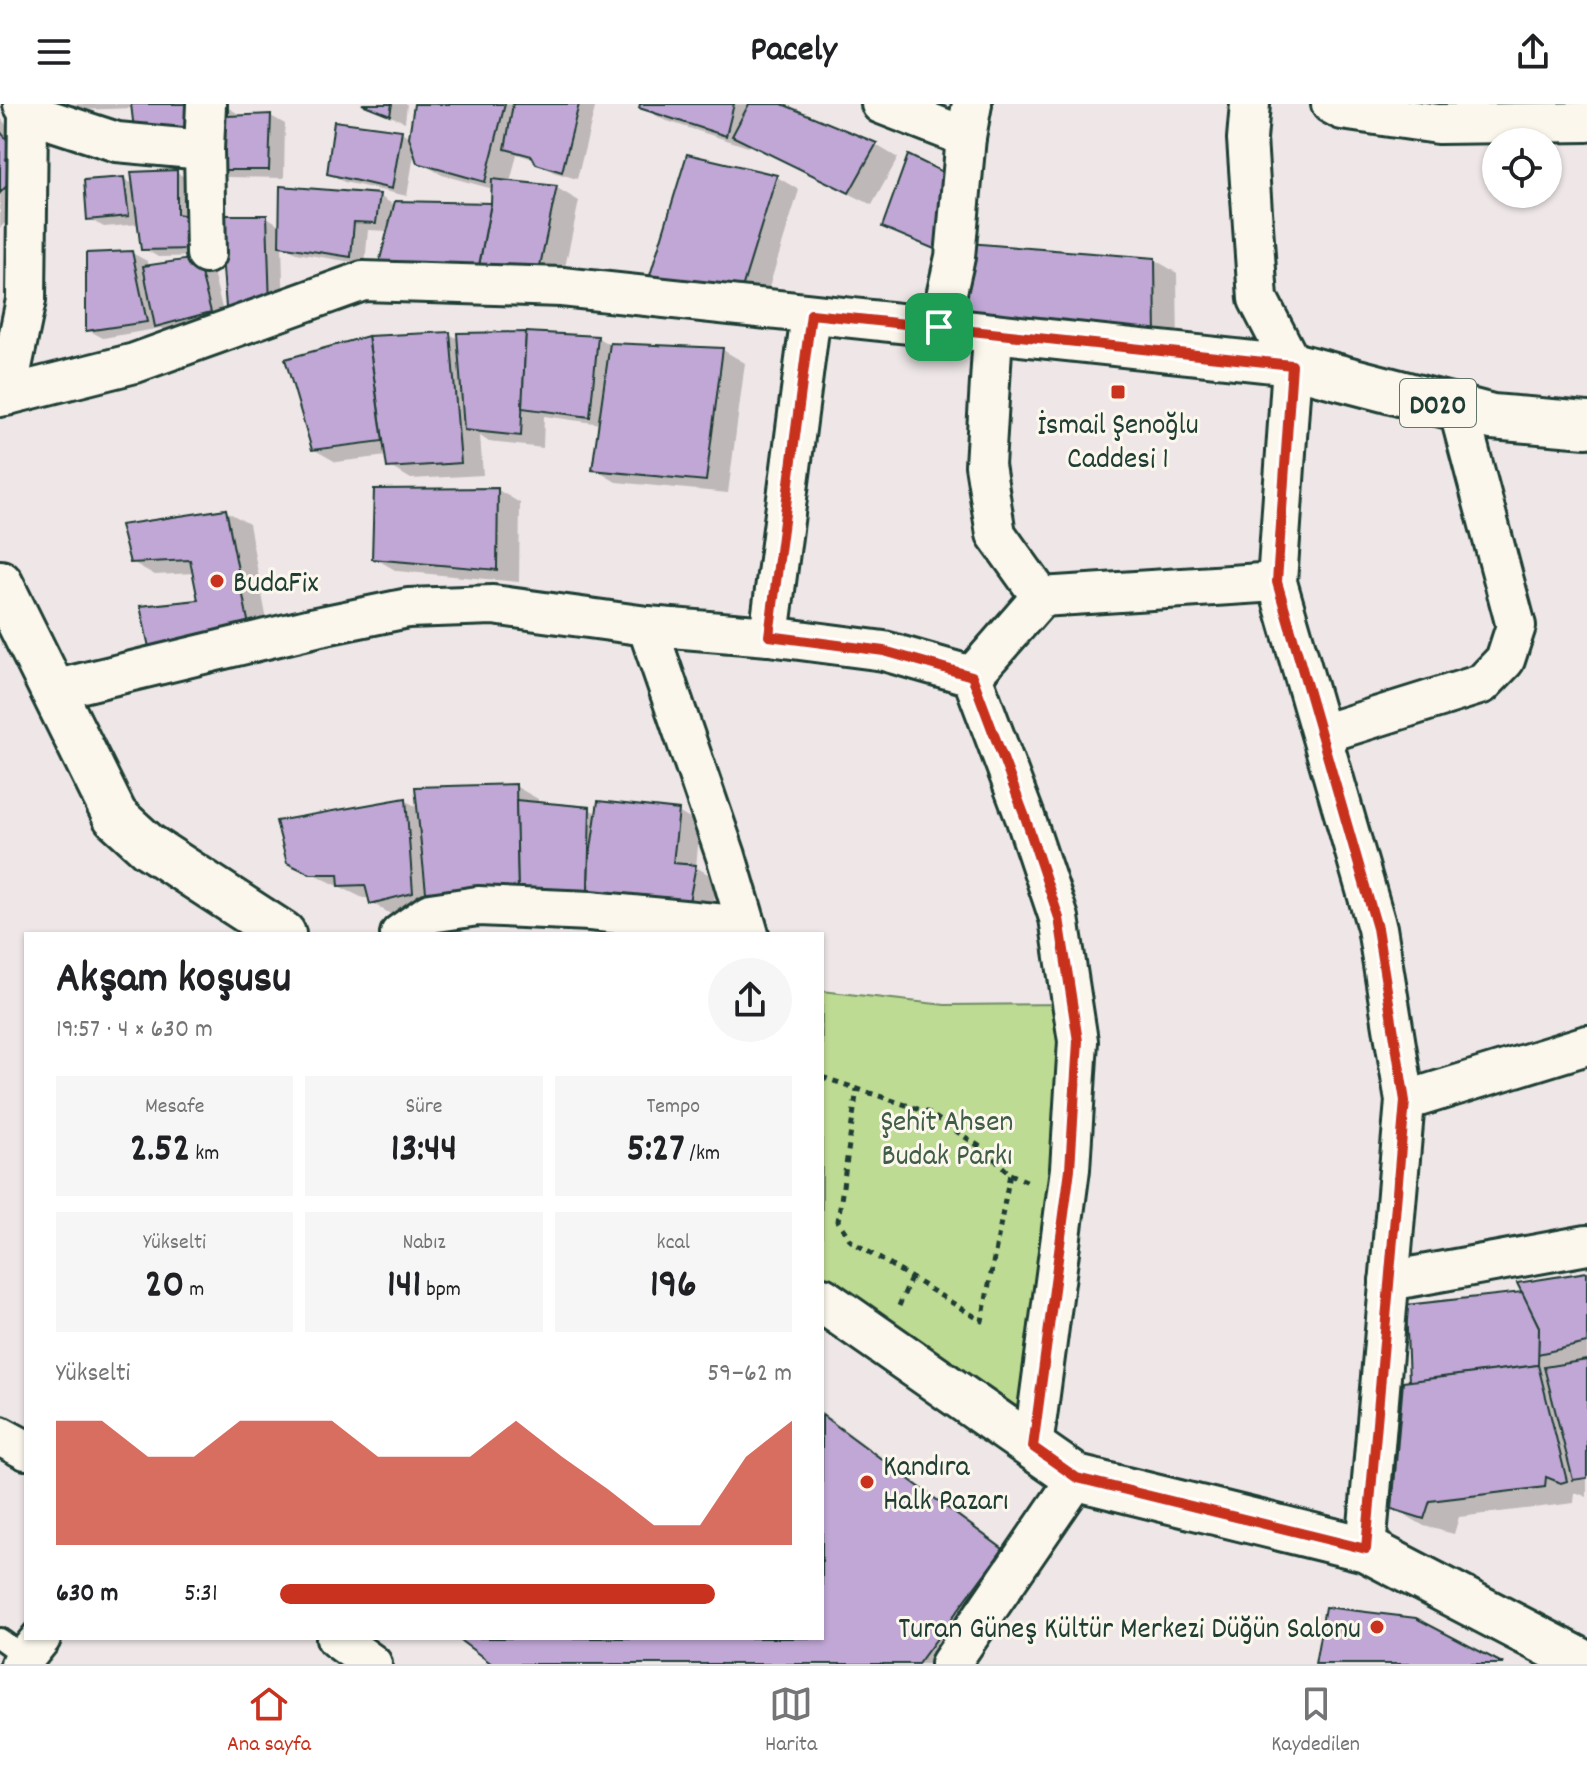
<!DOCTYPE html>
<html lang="tr">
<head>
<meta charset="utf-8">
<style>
	body { margin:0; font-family:Dekko,sans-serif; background:#f6f6f6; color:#202124; height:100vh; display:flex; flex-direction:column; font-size:30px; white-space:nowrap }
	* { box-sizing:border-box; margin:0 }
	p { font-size:26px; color:#757577 }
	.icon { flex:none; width:44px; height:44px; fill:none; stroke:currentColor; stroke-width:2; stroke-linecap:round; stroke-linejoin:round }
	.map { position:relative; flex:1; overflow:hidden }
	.panel { position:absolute; left:24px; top:828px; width:800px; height:708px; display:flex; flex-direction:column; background:#fff; border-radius:0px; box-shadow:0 2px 6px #0004 }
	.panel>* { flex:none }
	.tools { position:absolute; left:1482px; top:24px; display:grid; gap:16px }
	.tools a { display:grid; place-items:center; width:80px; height:80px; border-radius:50%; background:#fff; box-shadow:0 2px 6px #0004; font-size:40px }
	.pin { position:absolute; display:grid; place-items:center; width:68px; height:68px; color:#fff; margin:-34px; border-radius:16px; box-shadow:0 4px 12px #0006 }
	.round { display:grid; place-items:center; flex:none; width:84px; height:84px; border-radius:42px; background:#f6f6f6 }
	.headline { display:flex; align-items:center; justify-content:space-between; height:136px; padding:0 32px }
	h1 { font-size:44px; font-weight:800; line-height:60px }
	.stats { display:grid; grid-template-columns:repeat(3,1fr); gap:12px; height:136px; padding:8px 32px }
	.stats div { display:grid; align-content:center; border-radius:0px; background:#f6f6f6; text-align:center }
	.stats b { font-size:40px; font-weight:800 }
	.stats small { font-size:22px; font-weight:400 }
	.stats p { font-size:22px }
	.chart { height:224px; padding:16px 32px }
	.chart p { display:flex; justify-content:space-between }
	.chart svg { width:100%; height:144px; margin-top:8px; fill:#c8321e; opacity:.7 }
	ul { padding:0 32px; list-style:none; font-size:26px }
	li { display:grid; grid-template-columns:128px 96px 1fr; align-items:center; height:60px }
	li i { height:20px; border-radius:10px; background:#c8321e }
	header { display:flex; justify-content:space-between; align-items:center; height:104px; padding:0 32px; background:#fff; font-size:36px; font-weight:800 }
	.tabs { display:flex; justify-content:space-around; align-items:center; height:112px; border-top:2px solid #e0e0e0; background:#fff; font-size:22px; color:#757577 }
	.tabs a { display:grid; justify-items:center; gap:4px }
	.tabs .selected { color:#c8321e }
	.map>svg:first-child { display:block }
	.green { fill:#bedb93; stroke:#6e8c64; stroke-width:2 }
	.shadow { fill:#0003 }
	.building { fill:#c0a7d5; stroke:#1f3d34; stroke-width:2 }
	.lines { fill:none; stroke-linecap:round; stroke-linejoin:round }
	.lane-casing { stroke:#1f3d34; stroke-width:26 }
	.street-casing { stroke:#1f3d34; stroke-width:44 }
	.secondary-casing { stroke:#1f3d34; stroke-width:50 }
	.primary-casing { stroke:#1f3d34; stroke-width:50 }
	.path { stroke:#1f3d34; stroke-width:5; stroke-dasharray:6 6; stroke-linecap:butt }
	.lane { stroke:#fbf7ec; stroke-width:20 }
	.street { stroke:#fbf7ec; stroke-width:38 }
	.secondary { stroke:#fbf7ec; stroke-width:44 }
	.primary { stroke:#fbf7ec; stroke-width:44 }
	.route-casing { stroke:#fff; stroke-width:16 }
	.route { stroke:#c8321e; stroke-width:10 }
	.poi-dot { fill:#c8321e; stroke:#fbf7ec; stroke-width:3 }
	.labels { text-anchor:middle; stroke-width:6; stroke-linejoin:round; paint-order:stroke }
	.shield { fill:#fbf7ec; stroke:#61756b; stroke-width:2 }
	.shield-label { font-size:28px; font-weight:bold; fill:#1f3d34 }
	.poi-label { font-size:30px; fill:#1f3d34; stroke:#fbf7ec; text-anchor:start }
	.park-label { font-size:30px; fill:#3f5d47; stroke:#fbf7ec }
</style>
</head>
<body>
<header><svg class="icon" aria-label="menu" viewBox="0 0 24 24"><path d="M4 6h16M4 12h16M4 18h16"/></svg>Pacely<svg class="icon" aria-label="share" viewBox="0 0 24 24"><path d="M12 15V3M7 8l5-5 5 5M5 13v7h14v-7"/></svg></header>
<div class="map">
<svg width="1587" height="1560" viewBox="0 0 1587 1560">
	<rect width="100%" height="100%" fill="#efe7e7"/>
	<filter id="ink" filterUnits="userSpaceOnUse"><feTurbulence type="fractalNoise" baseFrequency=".0125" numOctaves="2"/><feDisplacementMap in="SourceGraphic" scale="16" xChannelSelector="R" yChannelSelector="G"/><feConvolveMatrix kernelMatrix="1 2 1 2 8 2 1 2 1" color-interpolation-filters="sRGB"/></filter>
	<g filter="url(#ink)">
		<!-- green -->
		<polygon class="green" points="822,887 945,901 1073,900 1033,1343 822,1196"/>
		<!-- shadow -->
		<g class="shadow">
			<polygon points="70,0 196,0 227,3 242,12 271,12 285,20 284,74 227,73 133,4 81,6"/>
			<polygon points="360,0 407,0 405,18"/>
			<polygon points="416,0 596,0 577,75 553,68 536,56 517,50 510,79 557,84 579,97 560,187 389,127 368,126 365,160 296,149 282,141 284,210 243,212 228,203 267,113 281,122 379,92 396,102 493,101 493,85 442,71 418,57 415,45 407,92 344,78 329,69 401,28 411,33"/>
			<polygon points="642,0 776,0 876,41 898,54 872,101 749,39 748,43 664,16 642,3"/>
			<polygon points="0,13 36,59 40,83 0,124"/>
			<polygon points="688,53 777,73 799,86 761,209 673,190"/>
			<polygon points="176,68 191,77 212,152 158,153 143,144 140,120 104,123 89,115 124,75 135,81"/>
			<polygon points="967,141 1155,156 1177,169 1178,246 982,228"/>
			<polygon points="132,149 147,157 148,164 212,164 225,216 172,230 161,224 103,234 88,226"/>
			<polygon points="449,230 459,235 598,234 612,242 723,246 745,259 728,389 616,378 594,365 601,320 544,312 543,344 489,338 480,332 483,371 411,375 389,362 387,352 336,358 313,345 368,234"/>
			<polygon points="498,386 520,399 519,478 397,467 374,454"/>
			<polygon points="226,407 249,420 272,544 201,498 195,469 155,471 132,458"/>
			<polygon points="515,682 538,695 538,700 589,705 598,710 678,708 700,721 696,763 718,776 711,810 394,812 372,799 370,794 363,794 289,758 406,697 419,704"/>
			<polygon points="1587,1170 1587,1393 1575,1388 1574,1399 1459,1413 1454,1430 1424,1422 1394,1404 1411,1279 1525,1190"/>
			<polygon points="822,1309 1031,1464 960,1560 495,1560 460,1534 822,1534"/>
		</g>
		<!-- building -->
		<g class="building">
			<polygon points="131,0 201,0 196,38 135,34"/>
			<polygon points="362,0 392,0 390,11"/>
			<polygon points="414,0 505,0 485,78 417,59 409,33"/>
			<polygon points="513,0 579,0 562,68 536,60 532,52 505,45"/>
			<polygon points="640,0 734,0 726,32 639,4"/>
			<polygon points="749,0 782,0 877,39 849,89 732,32"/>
			<polygon points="228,1 228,12 271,10 269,66 210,66 213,2"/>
			<polygon points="334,17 402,26 392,85 327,70"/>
			<polygon points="0,27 14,45 6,55 19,69 0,89"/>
			<polygon points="687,50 777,71 738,197 648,178"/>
			<polygon points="908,51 955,74 951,152 882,123"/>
			<polygon points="177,66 177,110 196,113 197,145 141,146 131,68"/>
			<polygon points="124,73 129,112 87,116 84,76"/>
			<polygon points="492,75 557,82 537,176 477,172 491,99"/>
			<polygon points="280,82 380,90 376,119 354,118 351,153 279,142"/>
			<polygon points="395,97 491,99 477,172 377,167"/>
			<polygon points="219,111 267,111 270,202 226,204"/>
			<polygon points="968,139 1155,154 1156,234 958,216"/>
			<polygon points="132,147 147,218 86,227 86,149"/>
			<polygon points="197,154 211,208 155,223 143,162"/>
			<polygon points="450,228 461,359 387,364 368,232"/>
			<polygon points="526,228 521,332 464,326 457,229"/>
			<polygon points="526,228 598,232 590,313 522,304"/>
			<polygon points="368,232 383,337 312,346 285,255"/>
			<polygon points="610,239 723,244 706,377 592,366"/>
			<polygon points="498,384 497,466 372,455 374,385"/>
			<polygon points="226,405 251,532 150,548 140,502 198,496 190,456 130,459 120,421"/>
			<polygon points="516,680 518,785 426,788 415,683"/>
			<polygon points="406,694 413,789 370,800 365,781 339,782 338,770 310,770 287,759 276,717"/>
			<polygon points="516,696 590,703 588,786 518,785"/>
			<polygon points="598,697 679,706 673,759 696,761 689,798 658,800 588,786 589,758"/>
			<polygon points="1587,1168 1587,1239 1538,1250 1539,1223 1517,1179"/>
			<polygon points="1522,1188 1539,1223 1538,1261 1409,1278 1406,1201"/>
			<polygon points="1587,1256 1587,1374 1573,1376 1544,1263"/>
			<polygon points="1538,1261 1567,1377 1561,1379 1546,1373 1545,1383 1430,1397 1424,1415 1392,1405 1403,1278"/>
			<polygon points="822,1311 1003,1445 918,1560 492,1560 457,1534 822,1534"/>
			<polygon points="1325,1503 1416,1514 1504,1560 1315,1560"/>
		</g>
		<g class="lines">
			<!-- lane casing -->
			<g class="lane-casing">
				<polyline id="lane" points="0,1535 25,1553"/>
			</g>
			<!-- street casing -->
			<g class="street-casing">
				<g id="street">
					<polyline points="206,0 204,46 206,150"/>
					<polyline points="881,0 966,33 972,0"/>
					<polyline points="1250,0 1247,35 1258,195 1292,261 1277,478 1377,824 1405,997 1366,1445"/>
					<polyline points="1331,0 1342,6 1438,20 1587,18"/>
					<polyline points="28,9 117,38 204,46"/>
					<polyline points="939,223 955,153 966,33"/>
					<polyline points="993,229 985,361 996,430 1041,493"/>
					<polyline points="6,292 26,196 28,9 23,0"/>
					<polyline points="0,293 135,259 363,177 562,183 1292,261"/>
					<polyline points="647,522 726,752 749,830"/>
					<polyline points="769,532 811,210"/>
					<polyline points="972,572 1041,493 1277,478"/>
					<polyline points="53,586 316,523 408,504 493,501 647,522 769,532 884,547 972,572 1025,713 1059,814 1078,937 1070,1065 1033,1343"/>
					<polyline points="1322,630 1482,580 1505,556 1516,522 1458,304"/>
					<polyline points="400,830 430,809 478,802 590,807 746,822"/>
					<polyline points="1405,997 1587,941"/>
					<polyline points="1389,1177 1587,1141"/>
					<polyline points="0,1332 26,1346"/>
					<polyline points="336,1534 372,1560"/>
					<polyline points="20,1560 41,1534"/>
					<polyline points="950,1560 1077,1374"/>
				</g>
			</g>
			<!-- secondary casing -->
			<g class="secondary-casing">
				<g id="secondary">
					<polyline points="0,479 115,712 148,742 283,830"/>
					<polyline points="822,1196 1077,1374 1366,1445 1587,1560"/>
				</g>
			</g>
			<!-- primary casing -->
			<g class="primary-casing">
				<polyline id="primary" points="1292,261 1492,313 1587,321"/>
			</g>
			<!-- path -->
			<g class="path">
				<polyline points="822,973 927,1008 985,1046 1010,1070 982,1217 851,1137 838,1117 857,985"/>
				<polyline points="1010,1070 1031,1079"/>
				<polyline points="899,1202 911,1174"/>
			</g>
			<!-- lane -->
			<use href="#lane" class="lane"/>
			<!-- street -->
			<use href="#street" class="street"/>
			<!-- secondary -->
			<use href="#secondary" class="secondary"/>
			<!-- primary -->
			<use href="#primary" class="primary"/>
		</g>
	</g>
	<g class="lines" filter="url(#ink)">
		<!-- route casing -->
		<g class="route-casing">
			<polygon id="route" points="811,210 1292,261 1277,478 1377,824 1405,997 1366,1445 1077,1374 1033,1343 1070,1065 1078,937 1059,814 1025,713 972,572 884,547 769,532"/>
		</g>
		<!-- route -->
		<use href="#route" class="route"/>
	</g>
	<!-- markers -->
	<g class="poi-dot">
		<rect x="1110" y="280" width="16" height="16" rx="4"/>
		<circle cx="217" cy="477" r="8"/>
		<circle cx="867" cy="1378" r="8"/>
		<circle cx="1377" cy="1523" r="8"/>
	</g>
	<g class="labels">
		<!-- shield labels -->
		<rect class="shield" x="1400" y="275" width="76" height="48" rx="6"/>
		<g class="shield-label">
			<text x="1438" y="309">D020</text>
		</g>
		<!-- poi labels -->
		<g class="poi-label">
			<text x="1118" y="329" text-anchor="middle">İsmail Şenoğlu<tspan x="1118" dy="34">Caddesi 1</tspan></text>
			<text x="233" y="487">BudaFix</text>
			<text x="883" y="1371">Kandıra<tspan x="883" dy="34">Halk Pazarı</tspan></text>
			<text x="1361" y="1533" text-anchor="end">Turan Güneş Kültür Merkezi Düğün Salonu</text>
		</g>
		<!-- park labels -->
		<g class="park-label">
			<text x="947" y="1026">Şehit Ahsen<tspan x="947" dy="34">Budak Parkı</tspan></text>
		</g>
	</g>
</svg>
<div class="tools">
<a><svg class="icon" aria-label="locate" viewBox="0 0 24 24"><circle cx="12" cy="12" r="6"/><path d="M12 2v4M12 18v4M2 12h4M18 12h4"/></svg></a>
</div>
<div class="pin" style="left:939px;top:223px;background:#1e9e55"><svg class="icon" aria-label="arrive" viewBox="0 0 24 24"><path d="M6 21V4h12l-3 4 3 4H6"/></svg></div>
<section class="panel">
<div class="headline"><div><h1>Akşam koşusu</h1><p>19:57 · 4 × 630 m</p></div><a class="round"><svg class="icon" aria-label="share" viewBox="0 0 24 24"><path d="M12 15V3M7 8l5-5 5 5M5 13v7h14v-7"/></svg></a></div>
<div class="stats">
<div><p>Mesafe</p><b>2.52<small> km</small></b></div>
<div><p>Süre</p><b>13:44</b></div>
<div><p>Tempo</p><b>5:27<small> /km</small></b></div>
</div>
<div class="stats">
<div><p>Yükselti</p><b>20<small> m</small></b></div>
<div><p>Nabız</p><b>141<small> bpm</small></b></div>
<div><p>kcal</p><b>196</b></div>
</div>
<div class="chart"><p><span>Yükselti</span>59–62 m</p>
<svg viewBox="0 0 160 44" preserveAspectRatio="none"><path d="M0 44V6L10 6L20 17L30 17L40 6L50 6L60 6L70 17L80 17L90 17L100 6L110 17L120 27L130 38L140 38L150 17L160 6V44z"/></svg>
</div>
<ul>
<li><b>630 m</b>5:31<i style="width:85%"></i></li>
</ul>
</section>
</div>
<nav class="tabs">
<a class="selected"><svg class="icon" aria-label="home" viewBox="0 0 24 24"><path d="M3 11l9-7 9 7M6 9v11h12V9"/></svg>Ana sayfa</a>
<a><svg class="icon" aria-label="map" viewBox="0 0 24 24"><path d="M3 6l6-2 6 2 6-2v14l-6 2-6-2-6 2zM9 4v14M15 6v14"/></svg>Harita</a>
<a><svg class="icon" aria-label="saved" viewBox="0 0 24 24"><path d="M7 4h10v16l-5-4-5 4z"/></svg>Kaydedilen</a>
</nav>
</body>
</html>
